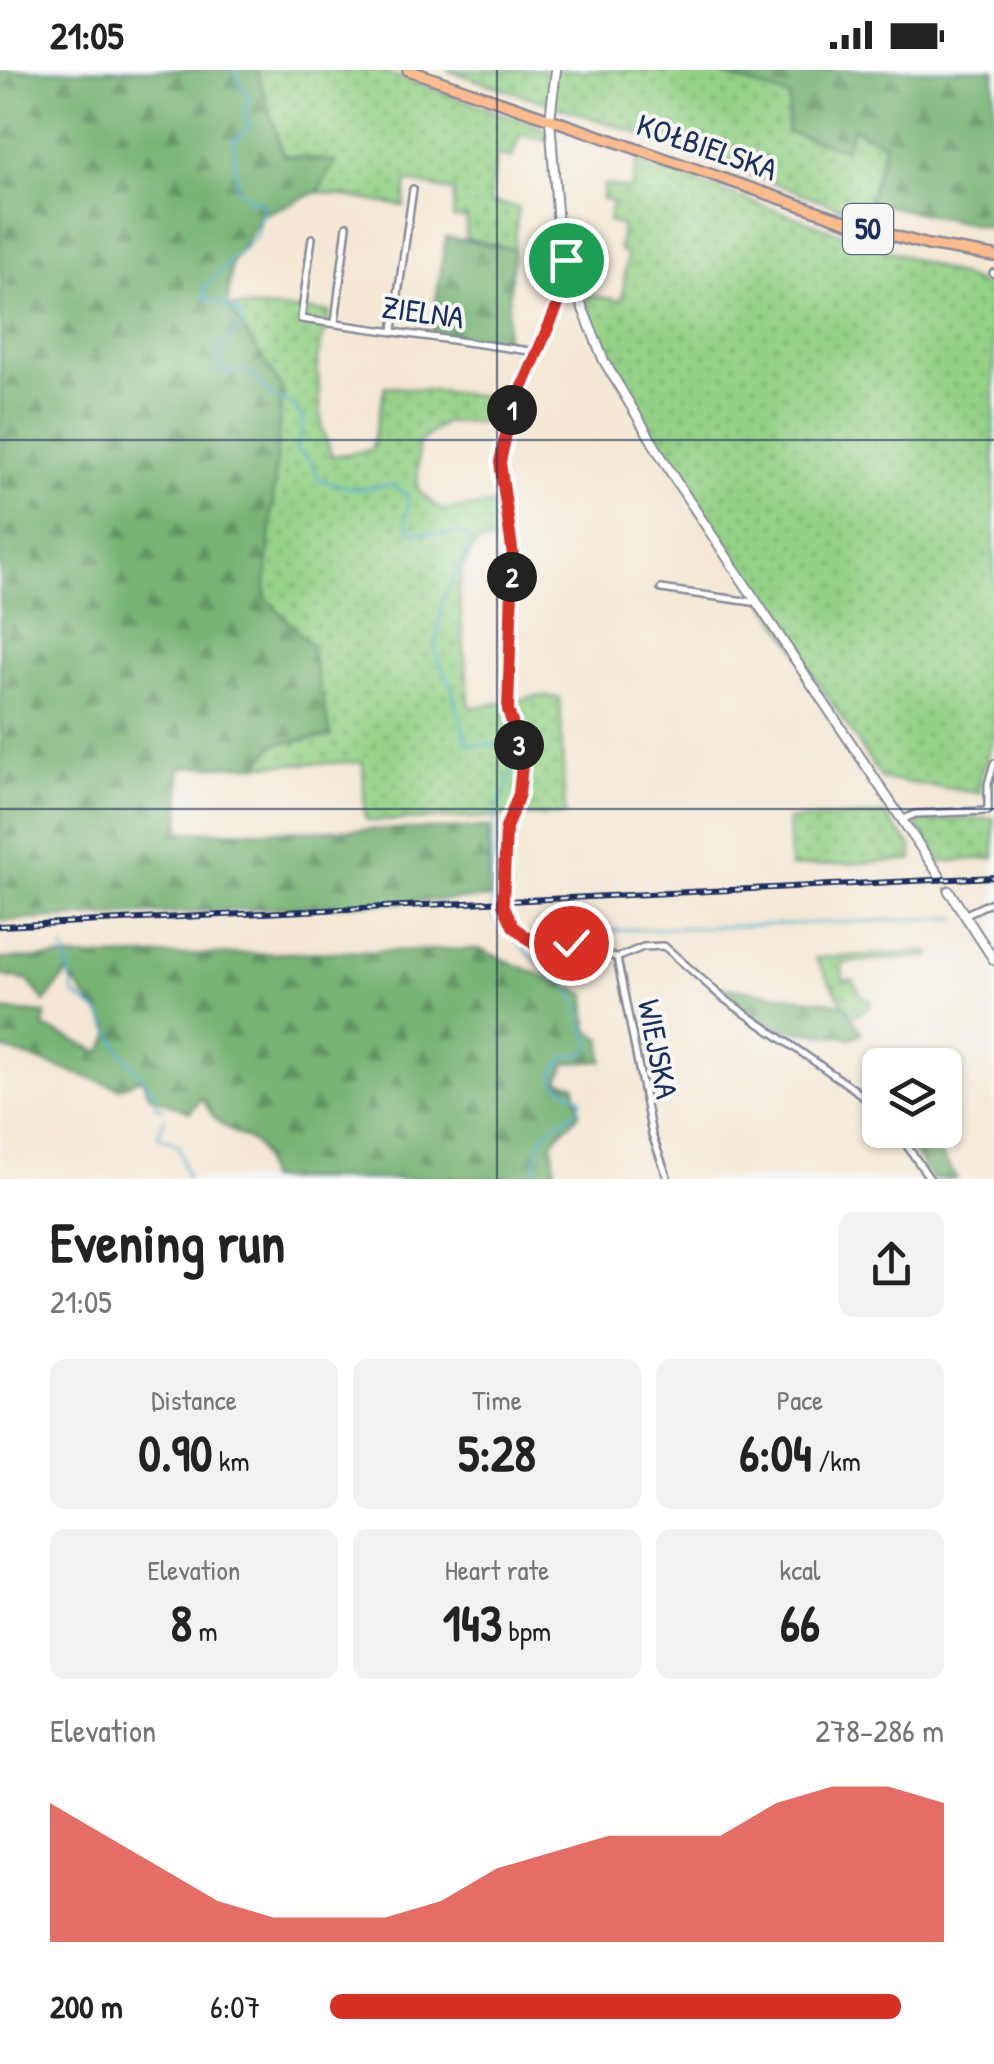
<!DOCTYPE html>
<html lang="en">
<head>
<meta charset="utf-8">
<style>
	body { margin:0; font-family:"Patrick Hand",sans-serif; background:#f2f2f2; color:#222; height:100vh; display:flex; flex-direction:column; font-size:38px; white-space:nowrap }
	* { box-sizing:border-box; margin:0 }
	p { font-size:32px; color:#767676 }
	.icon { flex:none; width:55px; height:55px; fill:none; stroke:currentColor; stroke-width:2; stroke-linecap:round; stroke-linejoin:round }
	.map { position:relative; height:1109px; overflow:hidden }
	.details { display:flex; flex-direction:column; background:#fff; flex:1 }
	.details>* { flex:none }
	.controls { position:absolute; left:862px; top:978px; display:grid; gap:20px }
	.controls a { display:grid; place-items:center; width:100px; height:100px; border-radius:15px; background:#fff; box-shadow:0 2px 8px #0004; font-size:50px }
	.pin { position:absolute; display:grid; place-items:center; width:85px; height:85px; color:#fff; margin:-42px; border:5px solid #fff; border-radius:50%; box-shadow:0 2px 10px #0007 }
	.km { position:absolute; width:50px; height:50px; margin:-25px; border-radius:50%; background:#222; color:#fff; font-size:28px; line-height:50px; text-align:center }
	.round { display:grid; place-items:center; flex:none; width:105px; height:105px; border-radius:15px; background:#f2f2f2 }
	.head { display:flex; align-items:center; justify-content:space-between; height:170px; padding:0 50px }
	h1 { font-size:55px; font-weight:700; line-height:75px }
	.figures { display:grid; grid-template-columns:repeat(3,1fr); gap:15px; height:170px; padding:10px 50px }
	.figures div { display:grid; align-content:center; border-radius:15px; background:#f2f2f2; text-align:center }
	.figures b { font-size:50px; font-weight:700 }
	.figures small { font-size:28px; font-weight:400 }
	.figures p { font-size:28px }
	.chart { height:280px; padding:20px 50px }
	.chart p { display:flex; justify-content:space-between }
	.chart svg { width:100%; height:180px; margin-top:10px; fill:#d93025; opacity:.7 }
	ul { padding:0 50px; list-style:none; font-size:32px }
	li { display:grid; grid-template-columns:160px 120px 1fr; align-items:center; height:75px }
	li i { height:25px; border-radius:12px; background:#d93025 }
	.status { display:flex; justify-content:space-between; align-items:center; height:70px; padding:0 50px; background:#fff; direction:ltr }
	.status svg { height:28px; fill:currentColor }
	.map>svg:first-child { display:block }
	.grass { fill:url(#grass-dots); stroke:#588072; stroke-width:2.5 }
	.forest { fill:url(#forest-firs); stroke:#497168; stroke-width:2.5 }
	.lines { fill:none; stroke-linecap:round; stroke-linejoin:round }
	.stream { stroke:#51aecf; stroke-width:2.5 }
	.tertiary-tunnel { stroke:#c9c2bc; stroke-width:8; stroke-dasharray:8 4; stroke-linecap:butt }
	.minor-casing { stroke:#888b98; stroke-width:10 }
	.tertiary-casing { stroke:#888b98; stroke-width:12 }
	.primary-casing { stroke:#888b98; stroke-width:14 }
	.minor { stroke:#fff; stroke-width:5 }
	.tertiary { stroke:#fff; stroke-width:8 }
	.primary { stroke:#fbbb8c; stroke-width:9 }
	.rail-casing { stroke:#1b2f5e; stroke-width:6 }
	.rail { stroke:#f6f6f2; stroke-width:2.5; stroke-dasharray:8; stroke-linecap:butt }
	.route-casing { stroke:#fff; stroke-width:20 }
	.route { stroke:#d93025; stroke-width:12 }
	.grid { fill:none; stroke:#1b2f5e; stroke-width:2.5; stroke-opacity:0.55 }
	.labels { text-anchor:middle; stroke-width:8; stroke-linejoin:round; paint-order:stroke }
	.shield { fill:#f6f6f2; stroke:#5d6b8a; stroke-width:2.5 }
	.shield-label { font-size:30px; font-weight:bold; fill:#1b2f5e }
	.street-label { font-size:32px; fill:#1b2f5e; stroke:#f6f6f2 }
</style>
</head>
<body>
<div class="status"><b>21:05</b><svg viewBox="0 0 49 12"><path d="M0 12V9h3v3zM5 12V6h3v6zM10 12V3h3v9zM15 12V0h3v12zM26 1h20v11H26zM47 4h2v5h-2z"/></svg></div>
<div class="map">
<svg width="994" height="1109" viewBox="0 0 994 1109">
	<defs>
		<pattern id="grass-dots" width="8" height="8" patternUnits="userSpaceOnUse" patternTransform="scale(2.5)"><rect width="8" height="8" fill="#94d186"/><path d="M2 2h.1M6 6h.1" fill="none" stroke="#78aa71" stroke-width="1.8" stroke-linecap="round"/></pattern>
		<pattern id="forest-firs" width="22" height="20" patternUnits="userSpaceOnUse" patternTransform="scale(2.5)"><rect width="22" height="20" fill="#77b373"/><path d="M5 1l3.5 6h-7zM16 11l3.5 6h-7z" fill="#619262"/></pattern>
	</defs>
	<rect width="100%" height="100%" fill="#f6f6f2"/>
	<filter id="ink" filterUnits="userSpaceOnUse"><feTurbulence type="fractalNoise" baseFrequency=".01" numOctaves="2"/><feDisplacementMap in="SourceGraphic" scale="20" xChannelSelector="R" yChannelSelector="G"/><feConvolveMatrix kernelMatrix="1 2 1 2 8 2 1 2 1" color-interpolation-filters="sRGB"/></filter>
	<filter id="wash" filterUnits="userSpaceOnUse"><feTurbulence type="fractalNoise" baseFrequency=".0048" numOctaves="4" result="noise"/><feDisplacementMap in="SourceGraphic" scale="40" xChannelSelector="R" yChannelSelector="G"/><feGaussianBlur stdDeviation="2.25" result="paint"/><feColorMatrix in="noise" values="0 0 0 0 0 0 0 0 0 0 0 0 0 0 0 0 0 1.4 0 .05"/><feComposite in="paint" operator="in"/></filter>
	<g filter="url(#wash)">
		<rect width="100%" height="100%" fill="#f4e7d3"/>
		<!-- grass -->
		<g class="grass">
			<polygon points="257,0 379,0 546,59 547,71 520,64 512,88 496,86 490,133 518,137 514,179 465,168 467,148 453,148 454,122 407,111 404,136 318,122 334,92 283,85"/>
			<polygon points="447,0 709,0 790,27 787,61 852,58 886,74 863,146 632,61"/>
			<polygon points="638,91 994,218 994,668 981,706 980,723 882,709 651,359 601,273 584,225 622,230 627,186 619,179 622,155 608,152 612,132 602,129 604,115 631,119"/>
			<polygon points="228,236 330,242 317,290 322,359 332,386 371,380 385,316 509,328 500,353 445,352 418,374 418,420 440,440 500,434 506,470 476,473 462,498 459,524 470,638 541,626 560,628 565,745 370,751 365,748 363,692 259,695 274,674 330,667 310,574 265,527 282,318"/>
			<polygon points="885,745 911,776 912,790 790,797 788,750"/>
			<polygon points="994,748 994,788 939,792 917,755 921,751"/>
			<polygon points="930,882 930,886 842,893 843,910 853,910 862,926 869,929 870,936 858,944 850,944 815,888"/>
		</g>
		<!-- forest -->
		<g class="forest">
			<polygon points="0,0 257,0 283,85 335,92 318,122 262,145 231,195 228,236 282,318 265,527 310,574 331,666 274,674 259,695 181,697 180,762 489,758 489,828 0,851"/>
			<polygon points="709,0 994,0 994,159 869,132 885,74 853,58 845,79 787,62 790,27"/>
			<polygon points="446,167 514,179 505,273 431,262"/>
			<path d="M479 879 586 924 588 960 602 969 603 991 566 993 559 1010 575 1015 579 1044 552 1072 556 1109H267C259 1058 246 1077 216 1049 210 1044 206 1035 202 1028L190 1042 150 1026 141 1008 120 1018 0 978V940L45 944 44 957 101 982 110 967V958L67 903 45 932 28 911 0 905V889Z"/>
			<polygon points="710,915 844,934 862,963 851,968 768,957"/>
			<polygon points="898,1060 925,1060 957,1109 932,1109"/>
		</g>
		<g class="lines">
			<!-- stream -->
			<g class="stream">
				<path d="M234 0 249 29 244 42 249 56 234 71 236 116 251 132 256 129 264 136 256 166 204 218 205 228C223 235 240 236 244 257L227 270 217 286 221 301 227 304 250 301 272 327 292 335 301 345 303 355 296 380 311 391 320 410 356 419 392 415 409 427 406 452 411 462 464 464 471 471 470 479 443 527 435 582 451 616 467 673C478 678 494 670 504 678 526 696 497 732 494 751 488 781 493 816 493 846L549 905 563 910 571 920 591 973 585 984 567 986 556 998 554 1009 559 1015 581 1028C579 1049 559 1047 547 1061 537 1073 535 1094 534 1109"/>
				<polyline points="971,846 987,845 994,839"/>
				<polyline points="538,874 600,861 958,848"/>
				<polyline points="64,878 74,924 100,944 124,985 155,1023 156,1036 164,1039"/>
				<polyline points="165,1047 158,1066 178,1076 187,1109"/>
			</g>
		</g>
	</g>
	<g filter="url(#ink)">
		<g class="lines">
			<!-- tertiary-tunnel -->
			<polyline class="tertiary-tunnel" points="939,805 949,821"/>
			<!-- minor casing -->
			<g class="minor-casing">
				<g id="minor">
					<polyline points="312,168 301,249 537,282"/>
					<polyline points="993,203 994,204"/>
					<polyline points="575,219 565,223 560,230 510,346 500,392 513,485 507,639 523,686 523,697 519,724 506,758 503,834 513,856 542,881 579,872 617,888 652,1065 668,1109"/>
					<polyline points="335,252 347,156"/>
					<polyline points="393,260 413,119"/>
					<polyline points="661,519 752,532 756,530"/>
					<polyline points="904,749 915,744 988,741 988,714 994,693"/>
					<polyline points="964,845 994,831"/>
					<polyline points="617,888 643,877 664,876 723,928 854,1019 880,1042"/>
					<polyline points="896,1060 930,1109"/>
				</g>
			</g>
			<!-- tertiary casing -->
			<g class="tertiary-casing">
				<g id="tertiary">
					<polyline points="556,0 550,49 558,155 575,219 604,291 676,411 939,805"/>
					<polyline points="949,821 994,890"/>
				</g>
			</g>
			<!-- primary casing -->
			<g class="primary-casing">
				<polyline id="primary" points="408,0 872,160 928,175 994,186"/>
			</g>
			<!-- minor -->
			<use href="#minor" class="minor"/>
			<!-- tertiary -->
			<use href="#tertiary" class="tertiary"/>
			<!-- primary -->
			<use href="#primary" class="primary"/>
			<!-- rail casing -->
			<g class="rail-casing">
				<polyline id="rail" points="0,856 994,807"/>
			</g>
			<!-- rail -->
			<use href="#rail" class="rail"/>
		</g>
	</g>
	<g class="lines" filter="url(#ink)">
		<!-- route casing -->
		<g class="route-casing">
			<polyline id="route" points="566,190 575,219 565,223 560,230 510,346 500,392 513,486 508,640 523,686 519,724 506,758 503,834 513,856 542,881 571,873"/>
		</g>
		<!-- route -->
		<use href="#route" class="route"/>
	</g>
	<!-- grid -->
	<path class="grid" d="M497 0V1109M0 370H994M0 739H994"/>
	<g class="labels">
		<!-- shield labels -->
		<rect class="shield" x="843" y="134" width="50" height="50" rx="8"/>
		<g class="shield-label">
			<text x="868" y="169">50</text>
		</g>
		<!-- street labels -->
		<g class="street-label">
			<text transform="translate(707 77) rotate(19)" y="11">KOŁBIELSKA</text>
			<text transform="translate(423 242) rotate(8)" y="11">ZIELNA</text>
			<text transform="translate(658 979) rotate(79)" y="11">WIEJSKA</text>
		</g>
	</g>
</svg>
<div class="controls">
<a><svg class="icon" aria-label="layers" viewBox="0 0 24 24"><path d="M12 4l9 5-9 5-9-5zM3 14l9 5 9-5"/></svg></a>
</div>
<div class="pin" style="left:566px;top:190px;background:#1e9e55"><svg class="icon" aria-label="arrive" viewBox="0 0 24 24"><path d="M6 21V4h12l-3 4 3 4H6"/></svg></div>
<div class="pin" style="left:571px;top:873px;background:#d93025"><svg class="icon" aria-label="check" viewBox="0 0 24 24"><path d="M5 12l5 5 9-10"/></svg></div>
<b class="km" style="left:512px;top:340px">1</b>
<b class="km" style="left:512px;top:507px">2</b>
<b class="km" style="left:519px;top:675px">3</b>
</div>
<section class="details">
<div class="head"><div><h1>Evening run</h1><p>21:05</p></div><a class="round"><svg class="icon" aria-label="share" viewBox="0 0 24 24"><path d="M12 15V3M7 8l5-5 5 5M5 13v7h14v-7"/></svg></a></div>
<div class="figures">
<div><p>Distance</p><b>0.90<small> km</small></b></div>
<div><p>Time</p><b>5:28</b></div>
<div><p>Pace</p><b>6:04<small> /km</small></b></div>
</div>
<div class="figures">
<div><p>Elevation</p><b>8<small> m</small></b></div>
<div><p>Heart rate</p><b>143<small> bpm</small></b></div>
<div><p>kcal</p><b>66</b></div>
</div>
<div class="chart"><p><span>Elevation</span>278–286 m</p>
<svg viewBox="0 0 160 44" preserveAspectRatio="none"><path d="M0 44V10L10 18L20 26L30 34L40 38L50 38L60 38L70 34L80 26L90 22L100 18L110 18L120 18L130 10L140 6L150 6L160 10V44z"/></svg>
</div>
<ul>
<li><b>200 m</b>6:07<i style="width:93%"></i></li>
</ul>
</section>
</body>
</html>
